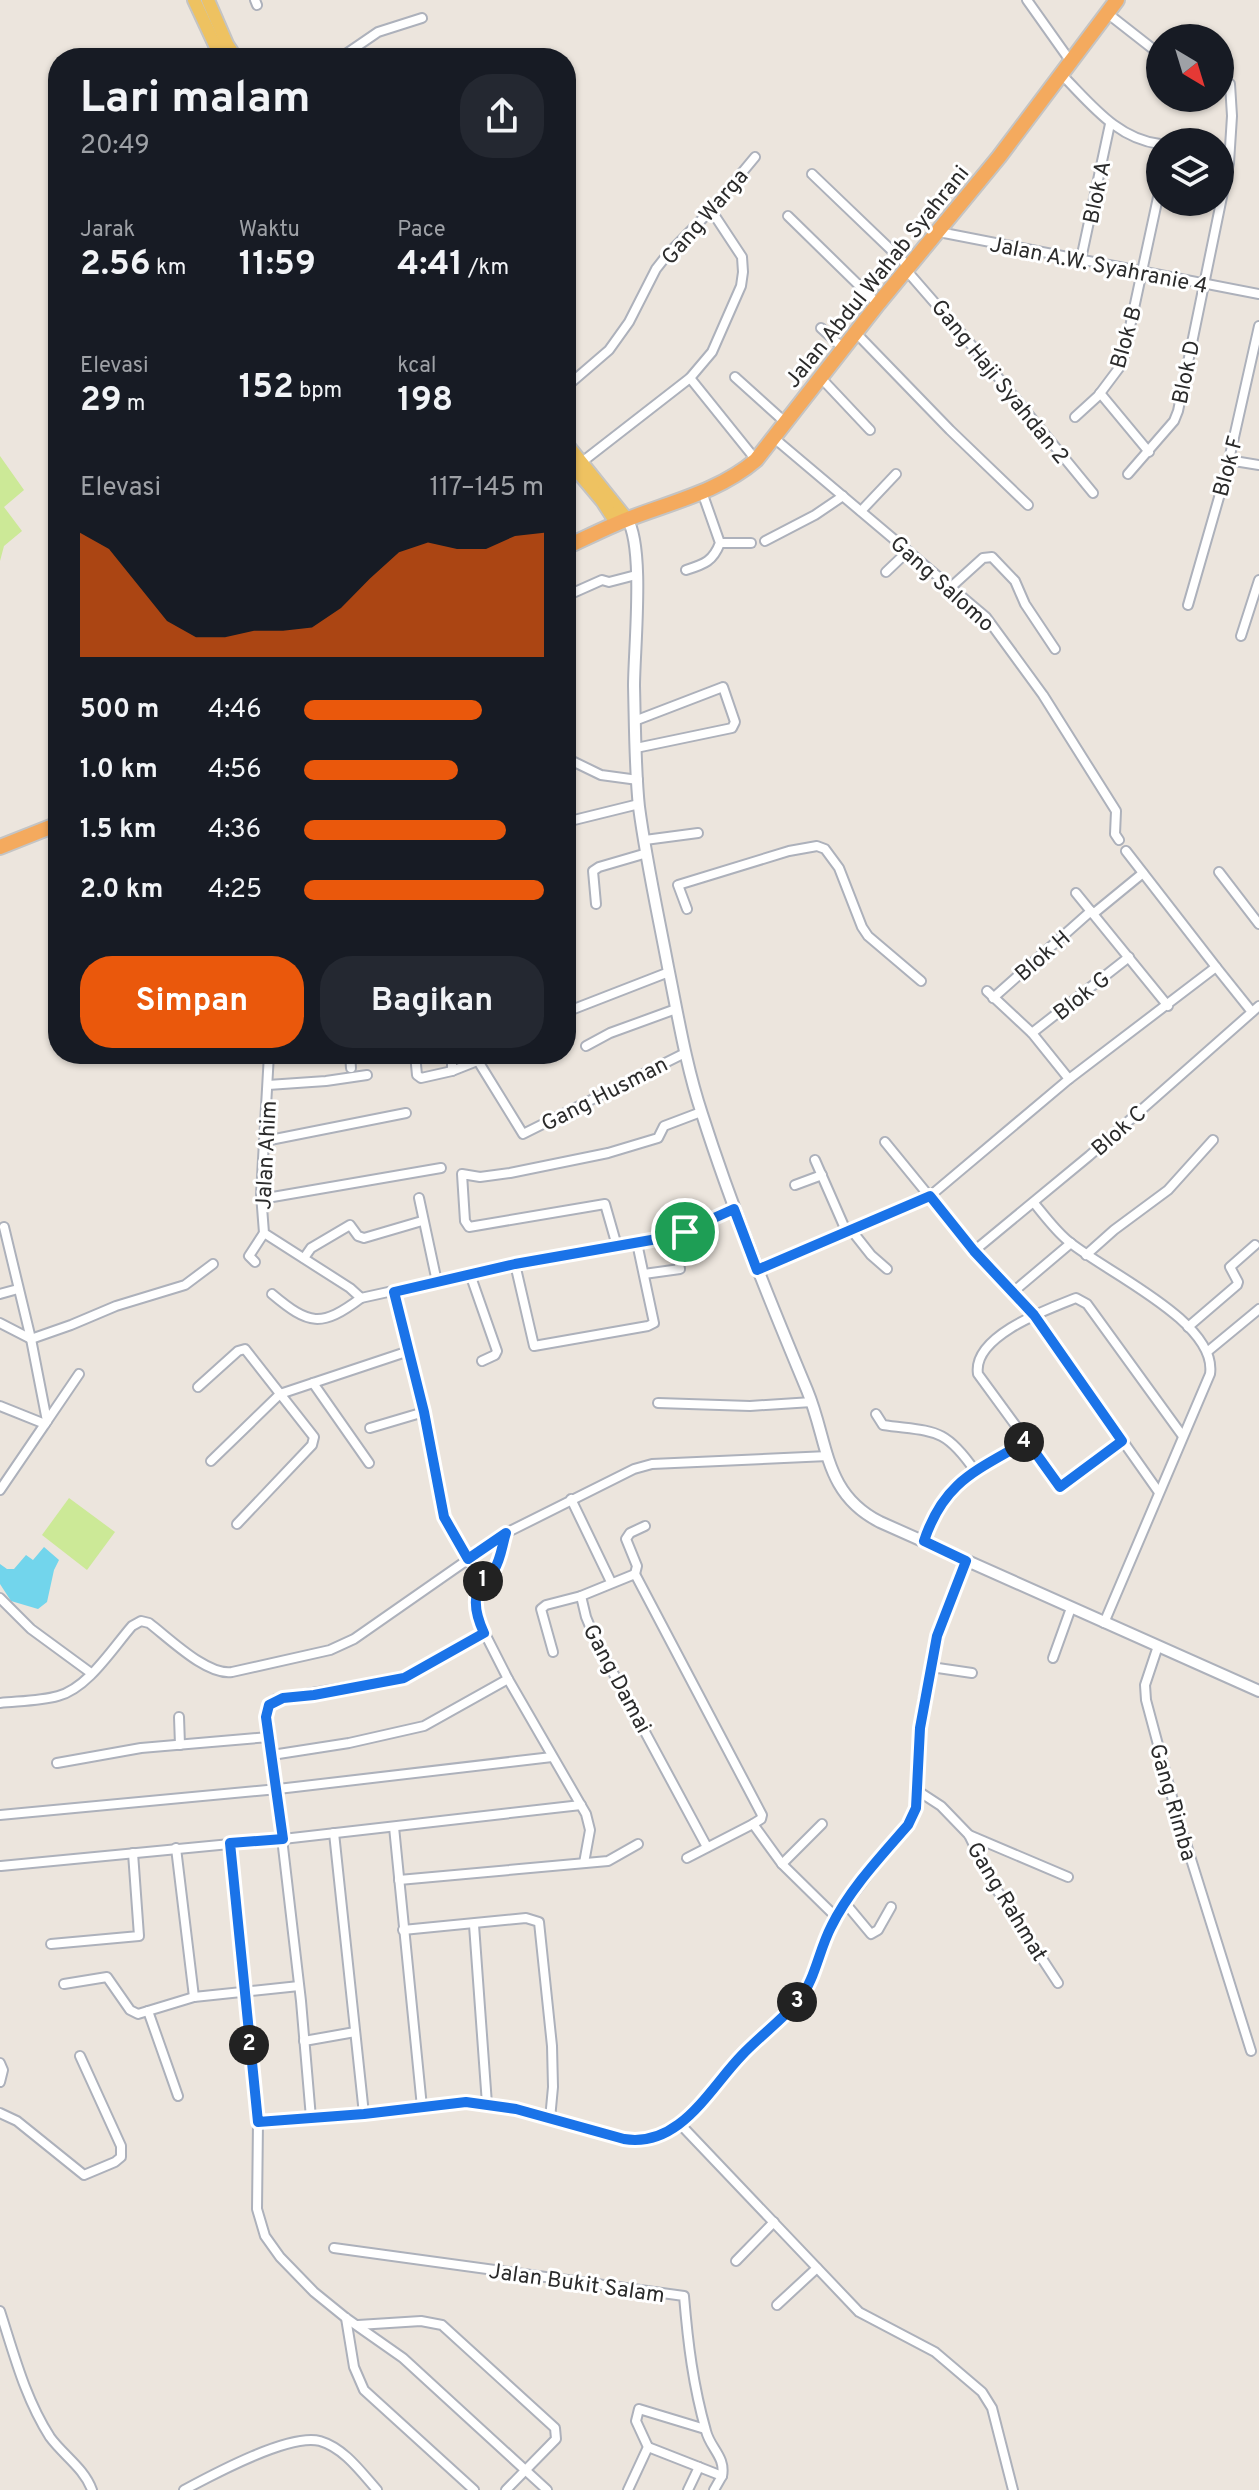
<!DOCTYPE html>
<html lang="id">
<head>
<meta charset="utf-8">
<style>
	body { margin:0; font-family:Overpass,sans-serif; background:#242831; color:#f1f3f6; height:100vh; display:flex; flex-direction:column; font-size:30px; white-space:nowrap }
	* { box-sizing:border-box; margin:0 }
	p { font-size:26px; color:#9ea1a6 }
	.icon { flex:none; width:44px; height:44px; fill:none; stroke:currentColor; stroke-width:2; stroke-linecap:round; stroke-linejoin:round }
	.map { position:relative; flex:1; overflow:hidden }
	.side { position:absolute; left:48px; top:48px; width:528px; height:1016px; display:flex; flex-direction:column; background:#171b24; border-radius:32px; box-shadow:0 2px 6px #0004 }
	.side>* { flex:none }
	.needle { width:52px; rotate:142deg }
	.controls { position:absolute; left:1146px; top:24px; display:grid; gap:16px }
	.controls a { display:grid; place-items:center; width:88px; height:88px; border-radius:50%; background:#171b24; box-shadow:0 2px 6px #0004; font-size:40px }
	.pin { position:absolute; display:grid; place-items:center; width:68px; height:68px; color:#fff; margin:-34px; border:4px solid #fff; border-radius:50%; box-shadow:0 2px 8px #0007 }
	.km { position:absolute; width:40px; height:40px; margin:-20px; border-radius:50%; background:#222; color:#fff; font-size:22px; line-height:40px; text-align:center }
	.round { display:grid; place-items:center; flex:none; width:84px; height:84px; border-radius:32px; background:#242831 }
	.overview { display:flex; align-items:center; justify-content:space-between; height:136px; padding:0 32px }
	h1 { font-size:44px; font-weight:700; line-height:60px }
	.stats { display:grid; grid-template-columns:repeat(3,1fr); gap:12px; height:136px; padding:8px 32px }
	.stats div { display:grid; align-content:center }
	.stats b { font-size:34px; font-weight:700 }
	.stats small { font-size:22px; font-weight:400 }
	.stats p { font-size:22px }
	.chart { height:224px; padding:16px 32px }
	.chart p { display:flex; justify-content:space-between }
	.chart svg { width:100%; height:144px; margin-top:8px; fill:#ea580c; opacity:.7 }
	.action { display:flex; gap:16px; margin-top:auto; padding:16px 32px }
	.action a { flex:1; height:92px; border-radius:32px; background:#ea580c; color:#fff; font-size:32px; font-weight:700; line-height:92px; text-align:center }
	.action a+a { background:#242831; color:#f1f3f6 }
	ul { padding:0 32px; list-style:none; font-size:26px }
	li { display:grid; grid-template-columns:128px 96px 1fr; align-items:center; height:60px }
	li i { height:20px; border-radius:10px; background:#ea580c }
	.map>svg:first-child { display:block }
	.pitch { fill:#cce997 }
	.water { fill:#72d5ec }
	.lines { fill:none; stroke-linecap:round; stroke-linejoin:round }
	.minor-casing { stroke:#adb1bb; stroke-width:12 }
	.tertiary-casing { stroke:#adb1bb; stroke-width:14 }
	.primary-casing { stroke:#c4c4c4; stroke-width:16 }
	.trunk-casing { stroke:#c4c4c4; stroke-width:18 }
	.minor { stroke:#fff; stroke-width:8 }
	.tertiary { stroke:#fff; stroke-width:10 }
	.primary { stroke:#eec261; stroke-width:12 }
	.trunk { stroke:#f4aa5e; stroke-width:14 }
	.route-casing { stroke:#fff; stroke-width:16 }
	.route { stroke:#1a73e8; stroke-width:10 }
	.labels { text-anchor:middle; stroke-width:6; stroke-linejoin:round; paint-order:stroke }
	.street-label { font-size:22px; fill:#2b2b2b; stroke:#fff }
</style>
</head>
<body>
<div class="map">
<svg width="1259" height="2490" viewBox="0 0 1259 2490">
	<rect width="100%" height="100%" fill="#ece5dd"/>
	<!-- pitch -->
	<g class="pitch">
		<polygon points="0,456 24,490 4,507 22,531 4,546 0,561"/>
		<polygon points="69,1498 115,1532 87,1570 42,1535"/>
	</g>
	<!-- water -->
	<polygon class="water" points="44,1547 59,1560 54,1570 47,1602 38,1609 11,1601 0,1584 0,1564 7,1569 14,1569 26,1555 33,1560"/>
	<g class="lines">
		<!-- minor casing -->
		<g class="minor-casing">
			<g id="minor">
				<polyline points="255,0 257,5"/>
				<polyline points="1027,0 1071,62"/>
				<polyline points="1107,13 1153,49"/>
				<polyline points="340,58 378,32 422,18"/>
				<path d="M1062 75C1091 104 1117 139 1160 144"/>
				<polyline points="812,174 909,267"/>
				<polyline points="788,216 878,304"/>
				<polyline points="939,232 1259,294"/>
				<polyline points="1081,259 1110,124"/>
				<polyline points="907,271 974,348 1093,493"/>
				<polyline points="821,328 844,349"/>
				<polyline points="856,333 950,430 1028,505"/>
				<polyline points="735,377 786,423"/>
				<polyline points="690,378 756,460"/>
				<polyline points="821,378 870,430"/>
				<polyline points="566,387 609,350 629,322 656,269 667,255 711,210 755,157"/>
				<polyline points="1100,393 1149,452"/>
				<polyline points="1075,417 1098,396 1122,364 1160,188"/>
				<polyline points="774,438 986,617 1043,695 1116,811 1115,834 1119,840"/>
				<polyline points="1228,460 1259,465"/>
				<polyline points="582,462 690,378 712,352 741,286 743,272 742,257 711,210"/>
				<polyline points="1128,474 1174,421 1178,411 1229,163 1232,116 1230,84"/>
				<polyline points="861,511 896,474"/>
				<polyline points="765,541 815,515 843,496"/>
				<polyline points="720,543 751,543"/>
				<path d="M686 570C705 564 713 561 720 543L702 492"/>
				<polyline points="886,572 908,551"/>
				<polyline points="951,587 983,558 992,557 1015,581 1025,604 1055,649"/>
				<polyline points="566,596 602,580 609,582 636,575"/>
				<polyline points="1188,605 1226,473 1259,326"/>
				<polyline points="1241,636 1259,580"/>
				<polyline points="636,748 732,728 735,722 723,687 637,720"/>
				<polyline points="566,758 601,775 638,780"/>
				<polyline points="566,822 639,804"/>
				<polyline points="645,840 698,833"/>
				<polyline points="1219,872 1259,924"/>
				<polyline points="1076,893 1168,1006"/>
				<polyline points="596,904 593,871 599,867 647,853"/>
				<polyline points="687,909 678,885 789,851 817,846 825,849 839,868 862,927 868,936 921,981"/>
				<polyline points="1093,914 1143,873"/>
				<polyline points="1216,967 1252,1012"/>
				<polyline points="987,991 1032,1033 1069,1079"/>
				<polyline points="993,998 1091,911"/>
				<polyline points="566,1012 669,972"/>
				<polyline points="1032,1033 1129,957"/>
				<polyline points="586,1046 610,1033 676,1009"/>
				<polyline points="269,1054 261,1194 264,1233 350,1288 361,1298 515,1264 674,1236 734,1209"/>
				<polyline points="350,1054 351,1068"/>
				<polyline points="415,1054 417,1075 421,1078 452,1071 495,1054"/>
				<polyline points="452,1054 452,1071"/>
				<polyline points="478,1061 523,1134 685,1053"/>
				<polyline points="268,1085 326,1081 367,1075"/>
				<polyline points="265,1141 406,1113"/>
				<polyline points="885,1142 974,1251 1034,1315 1158,1491"/>
				<polyline points="815,1160 847,1233"/>
				<polyline points="795,1185 822,1175"/>
				<polyline points="419,1198 437,1282"/>
				<polyline points="261,1199 441,1168"/>
				<path d="M1034 1203C1044 1215 1055 1230 1067 1240 1101 1270 1218 1321 1210 1374L1104 1623"/>
				<polyline points="4,1227 31,1339 47,1421"/>
				<polyline points="852,1231 871,1255 887,1269"/>
				<polyline points="617,1246 605,1204 469,1227 465,1221 462,1174 480,1177 510,1173 608,1153 658,1138 664,1126 701,1112"/>
				<polyline points="974,1251 1089,1156 1259,1006"/>
				<polyline points="1086,1255 1114,1230 1168,1190 1213,1140"/>
				<polyline points="304,1258 311,1248 350,1225 358,1236 364,1238 422,1221"/>
				<polyline points="255,1262 249,1256 264,1233"/>
				<polyline points="515,1264 534,1346 648,1326 654,1323 637,1243"/>
				<polyline points="757,1270 930,1196 1069,1079 1216,967 1126,851"/>
				<polyline points="470,1274 497,1351 495,1355 482,1361"/>
				<polyline points="644,1274 680,1269 674,1236"/>
				<polyline points="394,1292 424,1412 444,1517 468,1559"/>
				<polyline points="1013,1292 1071,1243"/>
				<polyline points="0,1294 18,1289"/>
				<path d="M272 1294C309 1325 321 1328 361 1298"/>
				<polyline points="0,1323 31,1339 71,1325 116,1306 185,1285 213,1264"/>
				<polyline points="1188,1327 1237,1285 1238,1282 1230,1267 1255,1245"/>
				<polyline points="1207,1352 1259,1309"/>
				<polyline points="313,1383 369,1463"/>
				<polyline points="198,1387 238,1351 245,1349 314,1437 312,1445 237,1524"/>
				<polyline points="658,1403 750,1406 812,1402"/>
				<polyline points="0,1406 45,1424 79,1374"/>
				<path d="M876 1414 883 1425C933 1432 944 1426 975 1471"/>
				<polyline points="370,1428 424,1412"/>
				<polyline points="1027,1441 1060,1487 1122,1441"/>
				<polyline points="211,1461 280,1394 409,1351"/>
				<polyline points="0,1490 45,1424"/>
				<polyline points="571,1499 611,1582"/>
				<polyline points="506,1534 500,1558 494,1569 480,1584 477,1594 478,1620 508,1679 586,1814 590,1830 584,1863"/>
				<path d="M924 1541C944 1481 976 1471 1027 1441L978 1374C972 1336 1048 1309 1076 1298L1087 1304 1182 1435"/>
				<polyline points="635,1574 637,1566 626,1539 630,1533 645,1526"/>
				<polyline points="0,1598 31,1629 91,1673"/>
				<polyline points="1158,1646 1145,1685 1146,1700 1175,1808 1251,2051"/>
				<polyline points="553,1652 541,1609 546,1605 581,1596"/>
				<polyline points="1053,1658 1071,1608"/>
				<polyline points="931,1667 972,1673"/>
				<path d="M0 1703C19 1701 40 1701 58 1696 88 1688 112 1649 132 1626L141 1621 149 1623C169 1638 207 1676 232 1672L330 1650 354 1639 506 1533 634 1469 652 1464 828 1456"/>
				<polyline points="179,1717 180,1745"/>
				<polyline points="272,1755 349,1743 424,1726 508,1679"/>
				<polyline points="57,1763 141,1748 269,1737"/>
				<polyline points="918,1791 941,1806 969,1835 993,1884 1058,1983"/>
				<polyline points="0,1815 278,1789 552,1757"/>
				<polyline points="394,1827 422,2107"/>
				<polyline points="334,1833 364,2114"/>
				<polyline points="969,1835 1068,1877"/>
				<polyline points="230,1843 258,2122 257,2209 265,2236 280,2257 314,2292 346,2318 403,2358 547,2490"/>
				<polyline points="707,1847 596,1641 586,1617 581,1596 635,1574 762,1815 761,1819 753,1824 782,1864 836,1917"/>
				<polyline points="176,1848 194,1997"/>
				<polyline points="687,1858 753,1824"/>
				<polyline points="782,1864 822,1824"/>
				<polyline points="1,1866 283,1839 581,1805"/>
				<polyline points="399,1880 608,1861 638,1844"/>
				<polyline points="846,1904 871,1934 878,1930 891,1907"/>
				<polyline points="474,1925 487,2104"/>
				<polyline points="403,1930 526,1918 539,1922 552,2046 553,2087 550,2119"/>
				<polyline points="51,1944 139,1936 133,1853"/>
				<polyline points="64,1984 107,1977 130,2010 138,2014 194,1997 299,1986"/>
				<polyline points="148,2011 178,2096"/>
				<polyline points="304,2041 355,2032"/>
				<polyline points="0,2063 3,2070 0,2082"/>
				<polyline points="0,2113 17,2121 84,2175 115,2162 121,2157 121,2146 80,2056"/>
				<polyline points="311,2118 301,2001 267,1710 276,1699 404,1678 484,1633"/>
				<polyline points="258,2122 364,2114 466,2102 516,2109 631,2140 658,2136 680,2124 708,2096 730,2067 801,1998 836,1917 913,1815 918,1791 917,1768 923,1702 937,1636 966,1561"/>
				<polyline points="680,2124 859,2312 935,2352 982,2392 992,2408 1013,2490"/>
				<path d="M334 2248 684 2296C688 2344 693 2385 706 2431 710 2448 726 2457 722 2476"/>
				<polyline points="736,2261 774,2222"/>
				<polyline points="777,2305 817,2268"/>
				<path d="M0 2311C14 2354 25 2398 50 2437 63 2455 84 2468 92 2490"/>
				<polyline points="346,2318 354,2367 364,2390 474,2490"/>
				<polyline points="358,2325 421,2321 442,2325 555,2428 556,2439 506,2490"/>
				<polyline points="648,2447 722,2476 714,2490"/>
				<path d="M184 2490C212 2475 289 2433 320 2441 344 2448 361 2472 377 2490"/>
				<polyline points="628,2490 648,2447 636,2421 639,2409 705,2429"/>
				<polyline points="688,2490 699,2467"/>
			</g>
		</g>
		<!-- tertiary casing -->
		<g class="tertiary-casing">
			<path id="tertiary" d="M627 519C645 546 634 650 634 686 635 724 635 770 639 807 646 860 658 914 668 967 678 1016 686 1066 702 1114 732 1208 769 1299 807 1390 829 1443 823 1493 880 1522L1259 1691"/>
		</g>
		<!-- primary casing -->
		<g class="primary-casing">
			<g id="primary">
				<polyline points="194,0 221,58"/>
				<polyline points="208,0 227,44 236,58"/>
				<polyline points="566,443 627,519"/>
				<polyline points="566,458 602,501 617,524"/>
			</g>
		</g>
		<!-- trunk casing -->
		<g class="trunk-casing">
			<g id="trunk">
				<path d="M566 547C586 538 607 527 628 519 672 502 720 491 756 460L878 304 999 157 1117 0"/>
				<polyline points="0,847 58,824"/>
			</g>
		</g>
		<!-- minor -->
		<use href="#minor" class="minor"/>
		<!-- tertiary -->
		<use href="#tertiary" class="tertiary"/>
		<!-- primary -->
		<use href="#primary" class="primary"/>
		<!-- trunk -->
		<use href="#trunk" class="trunk"/>
	</g>
	<g class="lines">
		<!-- route casing -->
		<g class="route-casing">
			<path id="route" d="M930 1196 974 1251 1034 1315 1122 1441 1060 1487 1027 1441C976 1471 944 1481 924 1541L966 1561 937 1636 920 1728 916 1808 908 1825C881 1856 849 1890 831 1927 819 1950 815 1980 799 2000 782 2020 760 2036 742 2055 709 2089 680 2148 624 2139L516 2109 466 2102 364 2114 258 2122 230 1843 283 1839 266 1717 269 1705 283 1698 314 1695 404 1678 484 1633C477 1618 471 1599 481 1584 484 1578 490 1575 494 1570 501 1559 502 1545 506 1533L468 1559 444 1517 424 1412 394 1292 515 1264 674 1236 734 1209 757 1270Z"/>
		</g>
		<!-- route -->
		<use href="#route" class="route"/>
	</g>
	<g class="labels">
		<!-- street labels -->
		<g class="street-label">
			<text transform="translate(1096 192) rotate(-78)" y="8">Blok A</text>
			<text transform="translate(704 216) rotate(-49)" y="8">Gang Warga</text>
			<text transform="translate(1099 264) rotate(11)" y="8">Jalan A.W. Syahranie 4</text>
			<text transform="translate(876 276) rotate(-51)" y="8">Jalan Abdul Wahab Syahrani</text>
			<text transform="translate(1125 337) rotate(-74)" y="8">Blok B</text>
			<text transform="translate(1185 372) rotate(-78)" y="8">Blok D</text>
			<text transform="translate(1001 381) rotate(51)" y="8">Gang Haji Syahdan 2</text>
			<text transform="translate(1227 466) rotate(-75)" y="8">Blok F</text>
			<text transform="translate(943 583) rotate(42)" y="8">Gang Salomo</text>
			<text transform="translate(1042 955) rotate(-41)" y="8">Blok H</text>
			<text transform="translate(1081 995) rotate(-38)" y="8">Blok G</text>
			<text transform="translate(604 1093) rotate(-27)" y="8">Gang Husman</text>
			<text transform="translate(1118 1130) rotate(-41)" y="8">Blok C</text>
			<text transform="translate(265 1155) rotate(-87)" y="8">Jalan Ahim</text>
			<text transform="translate(618 1678) rotate(62)" y="8">Gang Damai</text>
			<text transform="translate(1174 1802) rotate(74)" y="8">Gang Rimba</text>
			<text transform="translate(1008 1901) rotate(59)" y="8">Gang Rahmat</text>
			<text transform="translate(577 2282) rotate(8)" y="8">Jalan Bukit Salam</text>
		</g>
	</g>
</svg>
<div class="controls">
<a><svg class="needle" viewBox="-14 -14 28 28"><path d="M0-13l5 13h-10z" fill="#e53935"/><path d="M0 13l5-13h-10z" fill="#9ea1a6"/></svg></a>
<a><svg class="icon" aria-label="layers" viewBox="0 0 24 24"><path d="M12 4l9 5-9 5-9-5zM3 14l9 5 9-5"/></svg></a>
</div>
<div class="pin" style="left:685px;top:1232px;background:#1e9e55"><svg class="icon" aria-label="arrive" viewBox="0 0 24 24"><path d="M6 21V4h12l-3 4 3 4H6"/></svg></div>
<b class="km" style="left:483px;top:1581px">1</b>
<b class="km" style="left:249px;top:2045px">2</b>
<b class="km" style="left:797px;top:2002px">3</b>
<b class="km" style="left:1024px;top:1442px">4</b>
<section class="side">
<div class="overview"><div><h1>Lari malam</h1><p>20:49</p></div><a class="round"><svg class="icon" aria-label="share" viewBox="0 0 24 24"><path d="M12 15V3M7 8l5-5 5 5M5 13v7h14v-7"/></svg></a></div>
<div class="stats">
<div><p>Jarak</p><b>2.56<small> km</small></b></div>
<div><p>Waktu</p><b>11:59</b></div>
<div><p>Pace</p><b>4:41<small> /km</small></b></div>
</div>
<div class="stats">
<div><p>Elevasi</p><b>29<small> m</small></b></div>
<div><b>152<small> bpm</small></b></div>
<div><p>kcal</p><b>198</b></div>
</div>
<div class="chart"><p><span>Elevasi</span>117–145 m</p>
<svg viewBox="0 0 160 44" preserveAspectRatio="none"><path d="M0 44V6L10 11L20 22L30 33L40 38L50 38L60 36L70 36L80 35L90 29L100 20L110 12L120 9L130 11L140 11L150 7L160 6V44z"/></svg>
</div>
<ul>
<li><b>500 m</b>4:46<i style="width:74%"></i></li>
<li><b>1.0 km</b>4:56<i style="width:64%"></i></li>
<li><b>1.5 km</b>4:36<i style="width:84%"></i></li>
<li><b>2.0 km</b>4:25<i style="width:100%"></i></li>
</ul>
<div class="action"><a>Simpan</a><a>Bagikan</a></div>
</section>
</div>
</body>
</html>
